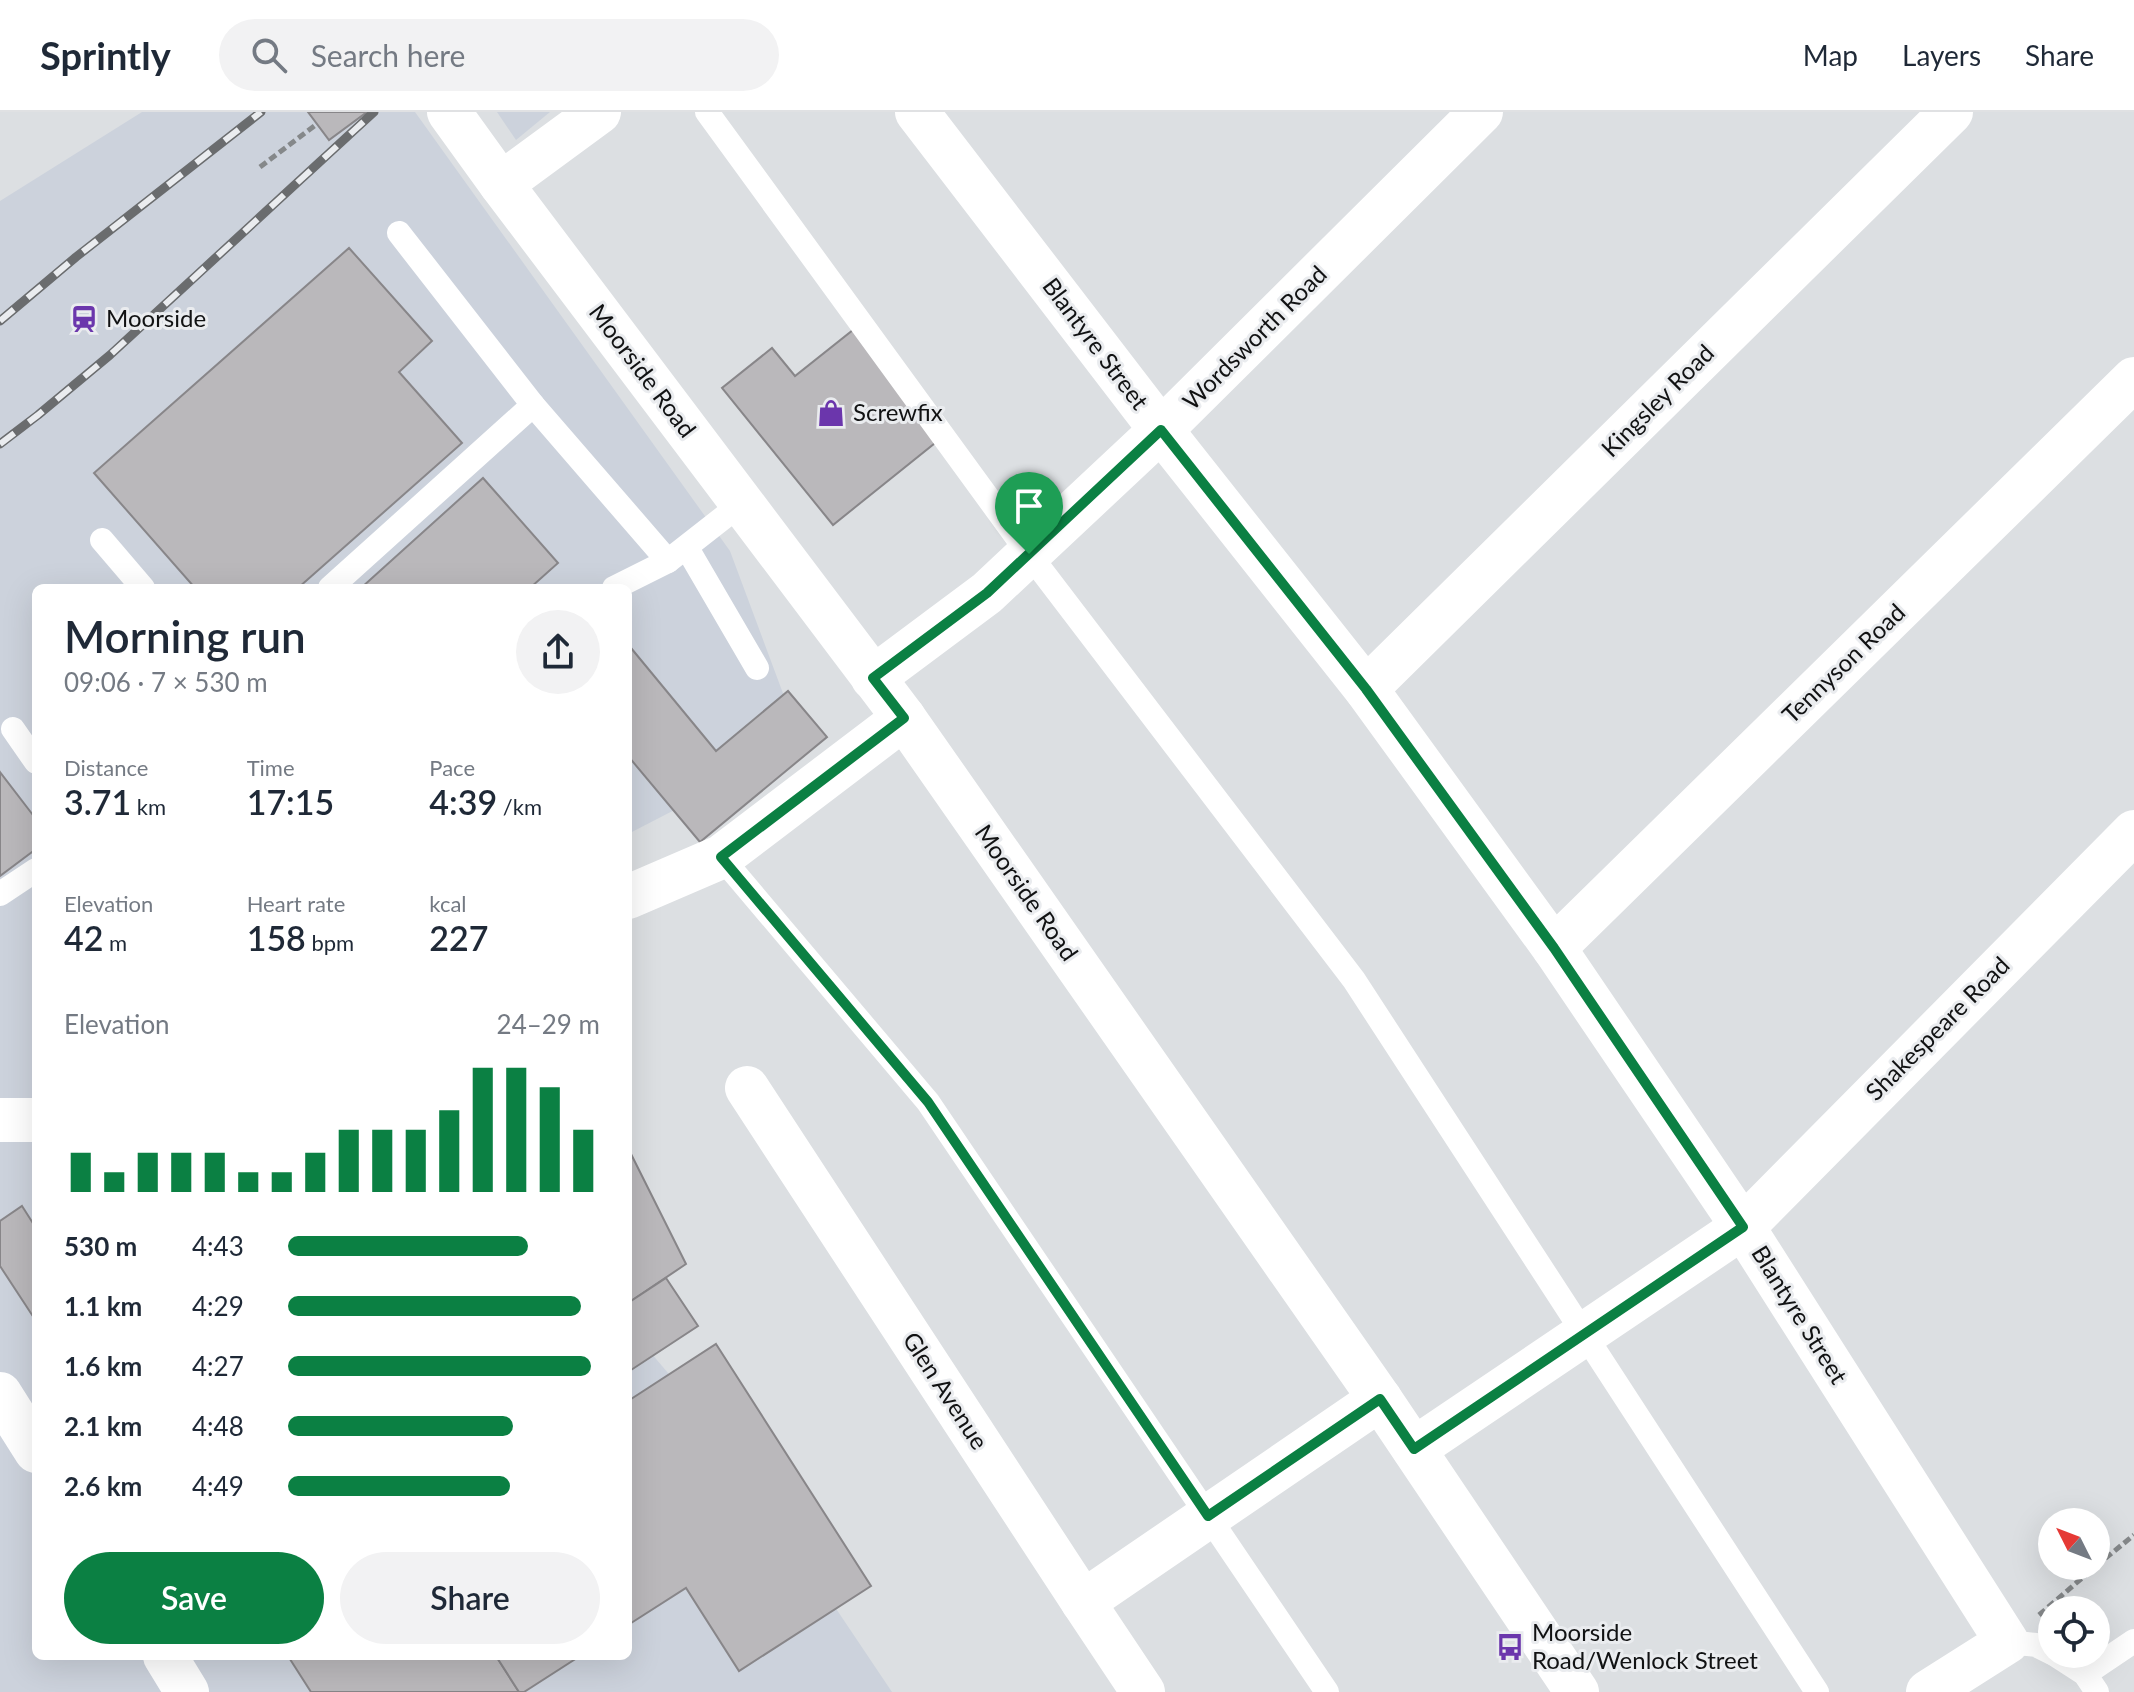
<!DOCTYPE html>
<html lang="en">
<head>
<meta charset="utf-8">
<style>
	body { margin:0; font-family:Lato,sans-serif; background:#f2f2f3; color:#1f2937; height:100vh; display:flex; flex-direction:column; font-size:30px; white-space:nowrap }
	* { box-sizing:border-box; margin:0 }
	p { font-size:26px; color:#747a83 }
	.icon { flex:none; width:44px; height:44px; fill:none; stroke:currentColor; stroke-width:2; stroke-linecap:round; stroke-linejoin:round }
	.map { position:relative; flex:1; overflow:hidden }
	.drawer { position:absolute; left:32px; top:472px; width:600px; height:1076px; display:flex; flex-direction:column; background:#fff; border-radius:12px; box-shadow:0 8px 32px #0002 }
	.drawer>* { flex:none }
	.needle { width:52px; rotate:312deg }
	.controls { position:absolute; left:2038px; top:1396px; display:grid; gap:16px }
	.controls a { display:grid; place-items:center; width:72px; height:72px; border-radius:50%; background:#fff; box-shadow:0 8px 32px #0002; font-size:40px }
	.pin { position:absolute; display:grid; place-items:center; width:68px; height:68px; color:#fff; margin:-82px -34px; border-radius:50% 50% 50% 0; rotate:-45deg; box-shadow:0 0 8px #0007 }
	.pin .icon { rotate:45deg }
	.round { display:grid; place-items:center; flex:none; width:84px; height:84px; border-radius:42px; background:#f2f2f3 }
	.overview { display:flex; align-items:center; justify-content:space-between; height:136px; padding:0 32px }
	h1 { font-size:44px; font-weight:600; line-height:60px }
	.stats { display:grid; grid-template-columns:repeat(3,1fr); gap:12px; height:136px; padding:8px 32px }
	.stats div { display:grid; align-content:center }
	.stats b { font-size:34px; font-weight:600 }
	.stats small { font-size:22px; font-weight:400 }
	.stats p { font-size:22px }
	.chart { height:224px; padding:16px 32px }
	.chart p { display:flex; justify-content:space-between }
	.chart svg { width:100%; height:144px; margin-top:8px; stroke:#0b8043; stroke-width:6 }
	.primary-button { display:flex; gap:16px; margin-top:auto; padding:16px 32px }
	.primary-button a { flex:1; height:92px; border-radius:48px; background:#0b8043; color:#fff; font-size:32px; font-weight:600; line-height:92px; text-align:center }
	.primary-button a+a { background:#f2f2f3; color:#1f2937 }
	ul { padding:0 32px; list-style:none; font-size:26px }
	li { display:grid; grid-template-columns:128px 96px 1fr; align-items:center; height:60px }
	li i { height:20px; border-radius:10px; background:#0b8043 }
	header { display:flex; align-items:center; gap:48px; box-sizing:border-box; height:112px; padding:0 40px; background:#fff; border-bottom:2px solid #e0e1e3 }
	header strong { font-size:38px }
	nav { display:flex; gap:44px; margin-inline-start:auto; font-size:28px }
	.search { width:560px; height:72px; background:#f2f2f3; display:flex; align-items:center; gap:20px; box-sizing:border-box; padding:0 28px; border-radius:44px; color:#747a83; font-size:30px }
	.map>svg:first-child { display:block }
	.built { fill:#ccd2dc }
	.building { fill:#bab8bb; stroke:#888689; stroke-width:2 }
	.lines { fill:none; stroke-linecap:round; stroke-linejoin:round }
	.path { stroke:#85888a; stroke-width:5; stroke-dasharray:8 4; stroke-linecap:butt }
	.service { stroke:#fff; stroke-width:24 }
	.minor { stroke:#fff; stroke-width:44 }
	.tertiary { stroke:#fff; stroke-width:44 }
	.rail-casing { stroke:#6a6c6e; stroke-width:9 }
	.rail { stroke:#eaecef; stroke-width:6; stroke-dasharray:18; stroke-linecap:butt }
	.route-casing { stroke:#fff; stroke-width:16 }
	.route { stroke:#0b8043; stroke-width:10 }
	.labels { text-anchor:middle; stroke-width:6; stroke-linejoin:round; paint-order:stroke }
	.poi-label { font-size:24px; fill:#111213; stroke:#eaecef; text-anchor:start }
	.street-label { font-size:24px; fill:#111213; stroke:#eaecef }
</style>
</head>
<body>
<header>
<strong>Sprintly</strong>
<div class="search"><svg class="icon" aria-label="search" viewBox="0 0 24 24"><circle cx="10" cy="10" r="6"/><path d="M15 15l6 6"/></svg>Search here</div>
<nav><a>Map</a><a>Layers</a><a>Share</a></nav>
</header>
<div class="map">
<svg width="2134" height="1580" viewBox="0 0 2134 1580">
	<rect width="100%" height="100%" fill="#dcdfe2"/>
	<!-- built -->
	<g class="built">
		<polygon points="142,0 415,0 730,439 784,584 688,691 628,722 628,476 36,476 36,1544 628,1544 628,1214 714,1315 892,1580 0,1580 0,89"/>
		<polygon points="497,0 550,0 516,28"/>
	</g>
	<!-- building -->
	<g class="building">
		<polygon points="308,0 367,0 329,28"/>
		<polygon points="349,136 432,229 399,260 462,331 298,476 195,476 94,361"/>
		<polygon points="853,218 940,327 833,413 722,276 772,236 795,264"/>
		<polygon points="483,366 558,451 530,476 361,476"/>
		<polygon points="631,536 716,639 788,579 827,625 700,730 628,644 628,539"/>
		<polygon points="0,660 36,707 36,737 0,764"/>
		<polygon points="628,1036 686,1152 628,1191"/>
		<polygon points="22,1094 36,1116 36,1209 0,1154 0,1109"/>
		<polygon points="666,1166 698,1214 628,1260 628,1191"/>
		<polygon points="716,1232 871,1474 739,1559 686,1476 628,1513 628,1289"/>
		<polygon points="288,1544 496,1544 519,1580 311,1580"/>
		<polygon points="496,1544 580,1544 524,1580 519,1580"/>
	</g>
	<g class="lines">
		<!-- path -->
		<g class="path">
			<polyline points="260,55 317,12"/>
			<polyline points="2096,1454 2134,1423"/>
			<polyline points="2039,1503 2096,1454"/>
		</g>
		<!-- service -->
		<g class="service">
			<polyline points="707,0 1029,442 1354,868 1817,1580"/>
			<polyline points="399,121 533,293 668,449 742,391"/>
			<polyline points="102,428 143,476"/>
			<polyline points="687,436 757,556"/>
			<polyline points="330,476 533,293"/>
			<polyline points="614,476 668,449"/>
			<polyline points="13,617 36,650"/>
			<polyline points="721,745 928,990 1327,1580"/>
			<polyline points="0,782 36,758"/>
			<polyline points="2007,1530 2036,1533 2052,1541"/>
			<polyline points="2054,1542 2085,1562 2097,1580"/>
			<polyline points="2085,1562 2134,1529"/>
		</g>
		<!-- minor -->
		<g class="minor">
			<polyline points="917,0 1161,318 1366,577 1554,836 1743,1115 2007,1530 1928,1580"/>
			<polyline points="501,72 599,0"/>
			<polyline points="873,566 987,481 1161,318 1481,0"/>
			<polyline points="1366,577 1951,0"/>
			<polyline points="628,785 721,745 904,606"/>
			<polyline points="1554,836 2134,267"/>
			<polyline points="747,976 1083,1490 1143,1580"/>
			<polyline points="0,1008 36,1008"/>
			<polyline points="0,1282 36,1339"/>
			<polyline points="1414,1337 1743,1115 2134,720"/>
			<polyline points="1083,1490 1380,1287"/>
			<polyline points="165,1544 187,1580"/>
		</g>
		<!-- tertiary -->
		<polyline class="tertiary" points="449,0 501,72 904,606 1380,1287 1577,1580"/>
		<!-- rail casing -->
		<g class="rail-casing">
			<g id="rail">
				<polyline points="0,209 76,145 261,0"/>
				<polyline points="0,332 38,303 110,243 374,0"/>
			</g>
		</g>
		<!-- rail -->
		<use href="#rail" class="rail"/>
	</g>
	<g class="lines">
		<!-- route casing -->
		<g class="route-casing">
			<polygon id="route" points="1161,318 1366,577 1554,836 1743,1115 1414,1337 1380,1287 1208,1404 928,990 721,745 904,606 873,566 987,481"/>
		</g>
		<!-- route -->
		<use href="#route" class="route"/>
	</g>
	<!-- icons -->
	<defs>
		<g id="station-bare" transform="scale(2.16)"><path d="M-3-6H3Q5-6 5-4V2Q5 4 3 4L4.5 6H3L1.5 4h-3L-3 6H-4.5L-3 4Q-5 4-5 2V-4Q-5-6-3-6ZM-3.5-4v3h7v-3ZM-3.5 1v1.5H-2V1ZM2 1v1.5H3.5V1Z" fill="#6b36ac" stroke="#eaecef" stroke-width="2.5" paint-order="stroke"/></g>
		<g id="shop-bare" transform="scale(2.16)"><path d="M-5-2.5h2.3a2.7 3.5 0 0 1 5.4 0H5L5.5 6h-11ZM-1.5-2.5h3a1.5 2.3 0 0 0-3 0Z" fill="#6b36ac" stroke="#eaecef" stroke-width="2.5" paint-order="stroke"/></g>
		<g id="bus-bare" transform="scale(2.16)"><path d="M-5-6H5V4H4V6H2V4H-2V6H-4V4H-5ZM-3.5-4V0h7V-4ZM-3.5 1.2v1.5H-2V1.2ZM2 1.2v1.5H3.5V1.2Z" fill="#6b36ac" stroke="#eaecef" stroke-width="2.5" paint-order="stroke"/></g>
	</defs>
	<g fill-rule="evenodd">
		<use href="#station-bare" x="84" y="207"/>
		<use href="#shop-bare" x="831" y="301"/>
		<use href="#bus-bare" x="1510" y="1535"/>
	</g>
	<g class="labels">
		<!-- poi labels -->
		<g class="poi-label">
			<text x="106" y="215">Moorside</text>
			<text x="853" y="309">Screwfix</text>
			<text x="1532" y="1529">Moorside<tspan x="1532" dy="28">Road/Wenlock Street</tspan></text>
		</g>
		<!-- street labels -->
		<g class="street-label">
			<text transform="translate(1255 226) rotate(-45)" y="8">Wordsworth Road</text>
			<text transform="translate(1095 232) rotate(53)" y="8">Blantyre Street</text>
			<text transform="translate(642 259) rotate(53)" y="8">Moorside Road</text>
			<text transform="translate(1658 289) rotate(-45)" y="8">Kingsley Road</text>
			<text transform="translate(1844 552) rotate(-44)" y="8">Tennyson Road</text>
			<text transform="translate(1026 781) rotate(55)" y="8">Moorside Road</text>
			<text transform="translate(1938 917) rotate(-45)" y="8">Shakespeare Road</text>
			<text transform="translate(1799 1203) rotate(58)" y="8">Blantyre Street</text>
			<text transform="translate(945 1279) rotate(57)" y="8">Glen Avenue</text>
		</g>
	</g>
</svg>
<div class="controls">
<a><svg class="needle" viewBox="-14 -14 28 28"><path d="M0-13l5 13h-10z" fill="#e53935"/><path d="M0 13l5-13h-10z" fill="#747a83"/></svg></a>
<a><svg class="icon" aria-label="locate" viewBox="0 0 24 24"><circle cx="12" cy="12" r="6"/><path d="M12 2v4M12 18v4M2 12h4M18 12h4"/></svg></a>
</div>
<div class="pin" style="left:1029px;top:442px;background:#1e9e55"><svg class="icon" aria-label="arrive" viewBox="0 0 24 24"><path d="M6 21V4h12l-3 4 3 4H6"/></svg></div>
<section class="drawer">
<div class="overview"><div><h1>Morning run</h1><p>09:06 · 7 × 530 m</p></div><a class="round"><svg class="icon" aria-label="share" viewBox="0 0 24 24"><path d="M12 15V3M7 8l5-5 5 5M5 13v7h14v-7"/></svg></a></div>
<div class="stats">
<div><p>Distance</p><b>3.71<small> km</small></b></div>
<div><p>Time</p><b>17:15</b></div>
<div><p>Pace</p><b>4:39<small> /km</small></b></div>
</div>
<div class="stats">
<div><p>Elevation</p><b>42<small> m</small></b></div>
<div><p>Heart rate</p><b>158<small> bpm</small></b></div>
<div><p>kcal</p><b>227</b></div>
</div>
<div class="chart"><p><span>Elevation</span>24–29 m</p>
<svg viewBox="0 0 160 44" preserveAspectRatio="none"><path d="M5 44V32M15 44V38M25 44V32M35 44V32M45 44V32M55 44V38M65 44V38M75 44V32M85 44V25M95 44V25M105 44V25M115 44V19M125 44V6M135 44V6M145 44V12M155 44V25"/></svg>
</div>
<ul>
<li><b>530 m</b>4:43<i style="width:77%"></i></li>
<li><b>1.1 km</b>4:29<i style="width:94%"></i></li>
<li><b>1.6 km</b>4:27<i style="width:97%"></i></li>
<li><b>2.1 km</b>4:48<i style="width:72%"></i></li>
<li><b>2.6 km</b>4:49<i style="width:71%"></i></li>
</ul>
<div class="primary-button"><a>Save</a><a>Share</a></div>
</section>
</div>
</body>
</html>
